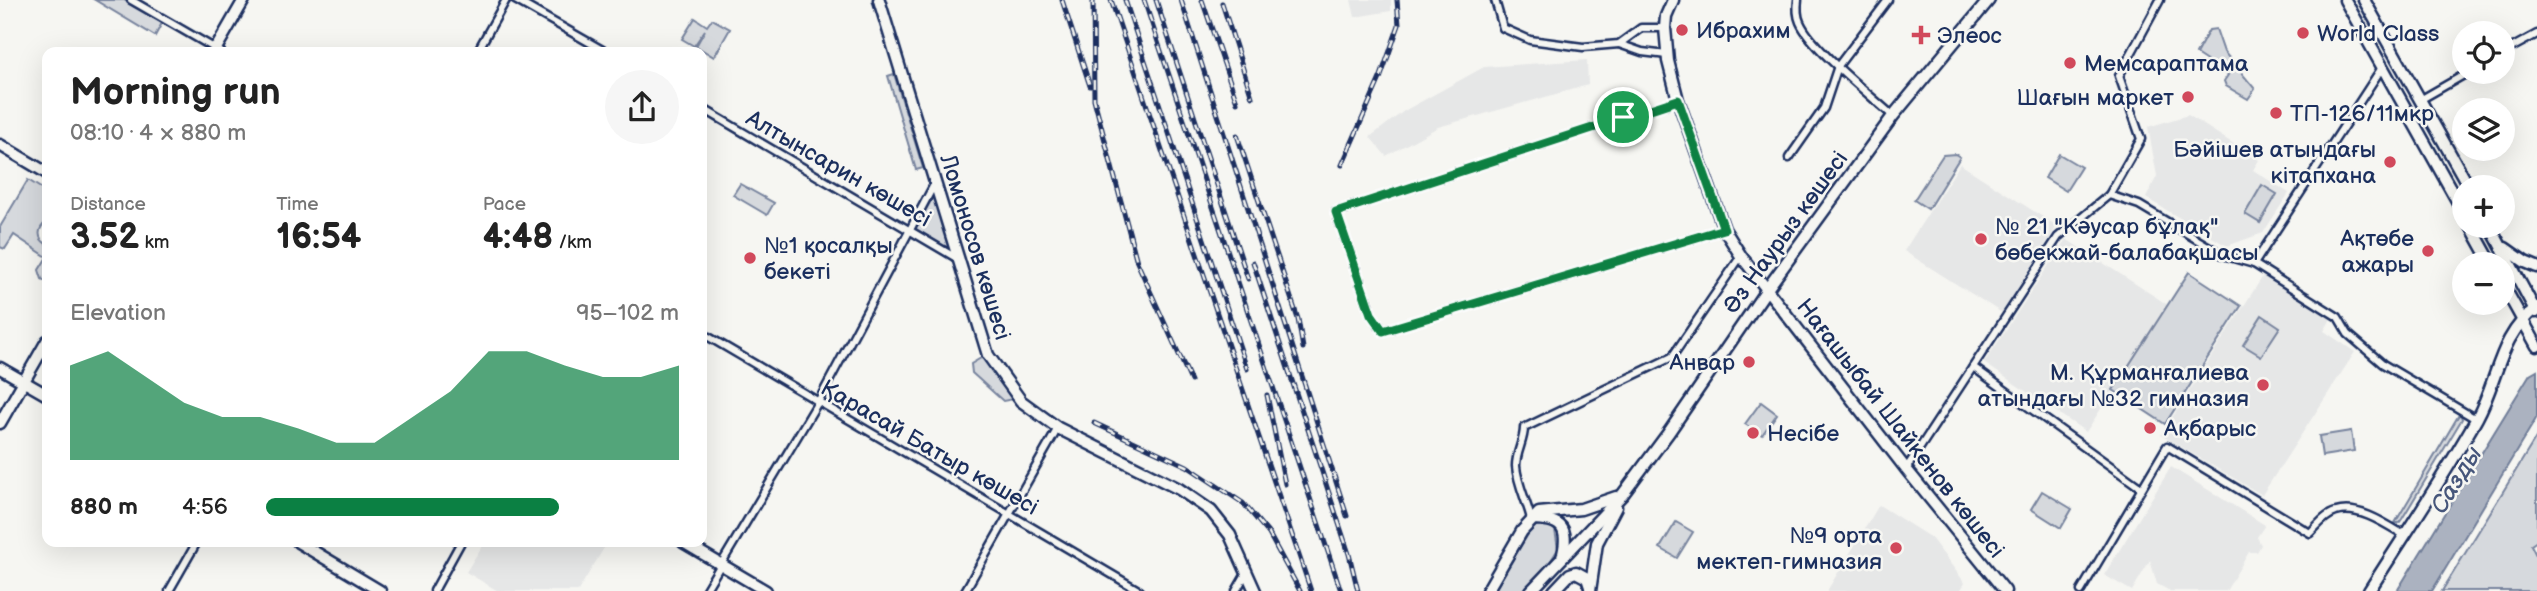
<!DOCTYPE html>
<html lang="en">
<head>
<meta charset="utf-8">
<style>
	body { margin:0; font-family:"Balsamiq Sans",sans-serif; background:#f6f6f6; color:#222; height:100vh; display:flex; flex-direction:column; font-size:26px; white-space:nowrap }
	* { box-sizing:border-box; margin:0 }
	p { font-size:23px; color:#767676 }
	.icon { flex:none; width:38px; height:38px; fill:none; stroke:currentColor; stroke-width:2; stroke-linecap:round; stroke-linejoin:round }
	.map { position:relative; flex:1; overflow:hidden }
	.panel { position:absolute; left:42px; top:47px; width:665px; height:500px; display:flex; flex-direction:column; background:#fff; border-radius:14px; box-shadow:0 7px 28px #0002 }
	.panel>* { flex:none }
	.buttons { position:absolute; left:2452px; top:21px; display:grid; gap:14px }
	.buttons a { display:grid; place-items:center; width:63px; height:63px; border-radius:50%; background:#fff; box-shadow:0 7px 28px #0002; font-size:35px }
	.pin { position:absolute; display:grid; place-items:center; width:60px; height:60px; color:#fff; margin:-30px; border:4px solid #fff; border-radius:50%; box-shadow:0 2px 7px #0007 }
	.round { display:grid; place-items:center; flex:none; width:74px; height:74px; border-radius:37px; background:#f6f6f6 }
	.overview { display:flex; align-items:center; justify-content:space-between; height:119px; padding:0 28px }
	h1 { font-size:38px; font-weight:700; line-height:52px }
	.stats { display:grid; grid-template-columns:repeat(3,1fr); gap:10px; height:119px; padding:7px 28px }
	.stats div { display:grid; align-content:center }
	.stats b { font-size:35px; font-weight:700 }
	.stats small { font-size:19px; font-weight:400 }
	.stats p { font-size:19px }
	.chart { height:196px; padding:14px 28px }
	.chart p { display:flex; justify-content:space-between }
	.chart svg { width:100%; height:126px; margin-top:7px; fill:#0b8043; opacity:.7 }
	ul { padding:0 28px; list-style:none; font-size:23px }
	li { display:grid; grid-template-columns:112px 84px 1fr; align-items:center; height:52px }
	li i { height:18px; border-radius:9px; background:#0b8043 }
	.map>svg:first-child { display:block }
	.built { fill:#e6e7e7 }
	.green { fill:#d6d9dd; stroke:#78849e; stroke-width:2 }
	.water { fill:#abb2c0; stroke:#717e99; stroke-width:2 }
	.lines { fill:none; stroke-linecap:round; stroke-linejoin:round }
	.street-casing { stroke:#1b2f5e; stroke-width:11 }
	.secondary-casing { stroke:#1b2f5e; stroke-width:15 }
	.street { stroke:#f6f6f2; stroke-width:6 }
	.secondary { stroke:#f6f6f2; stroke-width:10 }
	.rail-casing { stroke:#1b2f5e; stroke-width:5 }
	.rail { stroke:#f6f6f2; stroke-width:2.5; stroke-dasharray:8; stroke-linecap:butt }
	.route-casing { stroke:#fff; stroke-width:14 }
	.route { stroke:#0b8043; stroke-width:9 }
	.poi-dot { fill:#d1495b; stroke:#f6f6f2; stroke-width:2.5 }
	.labels { text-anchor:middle; stroke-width:5; stroke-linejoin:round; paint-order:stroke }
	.poi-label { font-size:23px; fill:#1b2f5e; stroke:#f6f6f2; text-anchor:start }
	.street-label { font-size:23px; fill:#1b2f5e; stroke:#f6f6f2 }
	.water-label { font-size:24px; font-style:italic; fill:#46567b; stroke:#f6f6f2 }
</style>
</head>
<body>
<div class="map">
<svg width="2537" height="591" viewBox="0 0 2537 591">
	<rect width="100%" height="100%" fill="#f6f6f2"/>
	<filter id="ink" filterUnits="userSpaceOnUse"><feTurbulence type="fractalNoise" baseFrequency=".0143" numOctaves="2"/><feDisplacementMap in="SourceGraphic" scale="14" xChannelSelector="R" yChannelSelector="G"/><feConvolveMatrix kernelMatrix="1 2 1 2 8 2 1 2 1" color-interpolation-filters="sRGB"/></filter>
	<g filter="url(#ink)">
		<!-- built -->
		<g class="built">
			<polygon points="1351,0 1391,0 1391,11 1355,17"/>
			<polygon points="1587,60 1588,85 1438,127 1386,156 1370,137 1404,111 1484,67"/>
			<polygon points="2188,115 2259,160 2253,170 2289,193 2263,233 2227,246 2146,198 2157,176 2148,127"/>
			<polygon points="1960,164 2057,226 2002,313 1904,251"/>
			<polygon points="2066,239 2168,305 2086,432 1984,363"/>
			<polygon points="2263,276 2331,319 2324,331 2355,352 2262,495 2161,435"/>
			<polygon points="2171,467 2265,525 2257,537 2261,545 2257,552 2249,552 2226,591 2170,591 2157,584 2150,560 2132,591 2104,575"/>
			<polygon points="1879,505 1931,538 1965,583 1960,591 1827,591"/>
			<polygon points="484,543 607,543 578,591 498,591 466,572"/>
		</g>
		<!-- green -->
		<g class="green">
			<polygon points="95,0 124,0 162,23 155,36"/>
			<polygon points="695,18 707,26 712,19 730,29 714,57 696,46 705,30 694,46 682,39"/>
			<polygon points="2216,29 2224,52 2255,89 2248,99 2226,86 2224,81 2228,75 2196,54 2209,30"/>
			<polygon points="894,74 923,168 916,170 888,76"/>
			<polygon points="1955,154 1960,157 1928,209 1914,200 1939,161 1943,155"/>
			<polygon points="2059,154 2081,167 2066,191 2045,178"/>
			<path d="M28 180 47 192V222C37 228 37 239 47 244V282L42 279 39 270 47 257 14 235 5 249 0 247V227Z"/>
			<polygon points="740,184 774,203 767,215 733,195"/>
			<polygon points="2262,185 2277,194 2260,223 2245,214"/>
			<polygon points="934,195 951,250 915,229"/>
			<polygon points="2189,272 2241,306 2165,424 2113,390"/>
			<polygon points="2262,315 2280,327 2261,356 2243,345"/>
			<polygon points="981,358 986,359 1013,399 1003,401 972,373 971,364"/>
			<polygon points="1761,402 1777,414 1762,435 1745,424"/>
			<polygon points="2460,413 2462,419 2402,519 2399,523 2395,523"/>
			<polygon points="2351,431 2354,451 2322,456 2319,436"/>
			<polygon points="2537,436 2537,541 2531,545 2537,557 2537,591 2442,591"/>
			<polygon points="2042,491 2072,509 2061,528 2031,509"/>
			<polygon points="1676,522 1693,532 1677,558 1660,548"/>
			<polygon points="1547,525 1555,530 1558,549 1532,591 1494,591 1531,529 1536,526"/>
		</g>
		<!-- water -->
		<polygon class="water" points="2537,370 2537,417 2432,591 2397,591 2530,374"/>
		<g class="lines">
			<!-- street casing -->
			<g class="street-casing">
				<g id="street">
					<polyline points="131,0 221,52"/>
					<polyline points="515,0 606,52"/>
					<polyline points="1495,0 1503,28 1530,40 1583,47 1619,44 1641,28 1665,28"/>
					<path d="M1798 0C1797 7 1797 15 1800 22 1811 48 1870 95 1893 116"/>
					<polyline points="1619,44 1642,52 1667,55"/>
					<polyline points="477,52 506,0"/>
					<polyline points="2502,53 2537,34"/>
					<polyline points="1678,100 1336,212 1371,314 1383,331 1724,229"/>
					<polyline points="2420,100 2469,72"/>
					<polyline points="702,108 958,259"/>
					<polyline points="1789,158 1824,108 1838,66 1888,0"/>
					<polyline points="2109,195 2139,205 2223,255 2254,264 2338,317 2348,334 2383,364 2476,419"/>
					<polyline points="2254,264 2383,66"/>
					<polyline points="702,333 1140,591"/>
					<polyline points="1973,367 2141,488"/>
					<polyline points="1906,469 2058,237 2109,195 2141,139 2119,76 2160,0"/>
					<path d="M1531 519C1527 502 1517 483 1516 466 1516 452 1524 441 1524 428L1672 357 1741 256"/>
					<polyline points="169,591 197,542"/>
					<polyline points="434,591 461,542"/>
					<polyline points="705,591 818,402 936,181"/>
					<polyline points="965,591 1058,428"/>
					<polyline points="1236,591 1247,572"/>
					<path d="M2081 591 2167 446 2310 533C2317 526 2325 515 2336 512 2358 505 2386 524 2404 535"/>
				</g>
			</g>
			<!-- secondary casing -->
			<g class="secondary-casing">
				<g id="secondary">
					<polyline points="879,0 988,355 1021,401 1058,428 1179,489 1211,511 1230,535 1255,591"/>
					<polyline points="1673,0 1666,16 1665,28 1668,61 1678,100 1724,229 1741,256 1906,469 2005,591"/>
					<polyline points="2345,0 2464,213"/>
					<polyline points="2364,0 2469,187"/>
					<polyline points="214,52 244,0"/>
					<polyline points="0,145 47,173"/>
					<polyline points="2471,226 2492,264"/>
					<polyline points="2490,226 2536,312"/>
					<polyline points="2505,248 2525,262 2537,267"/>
					<polyline points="2502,283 2537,346"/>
					<polyline points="0,368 47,395"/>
					<polyline points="0,423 47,341"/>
					<path d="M1532 519C1562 519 1570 528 1562 558"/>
					<polyline points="298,542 380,591"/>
					<polyline points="683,542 766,591"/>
					<polyline points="1487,591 1522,531 1539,513 1581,509 1616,497"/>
					<polyline points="1531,591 1623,494 1669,432 1767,289 1893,116 1989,0"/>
					<polyline points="1554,591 1570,574 1576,572 1587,578 1590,587"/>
					<polyline points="1590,591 1597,543 1616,507"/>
					<path d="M2369 591C2405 534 2444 477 2477 418 2499 378 2498 337 2537 307"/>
				</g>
			</g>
			<!-- street -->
			<use href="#street" class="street"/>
			<!-- secondary -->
			<use href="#secondary" class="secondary"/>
			<!-- rail casing -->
			<g class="rail-casing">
				<g id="rail">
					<polyline points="1062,0 1090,86"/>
					<polyline points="1093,0 1094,99 1137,262 1191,381"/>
					<polyline points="1111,0 1311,591"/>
					<polyline points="1125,0 1247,369"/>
					<polyline points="1144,0 1341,591"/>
					<polyline points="1156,0 1248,279"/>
					<polyline points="1181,0 1347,516"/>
					<polyline points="1202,0 1237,102"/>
					<polyline points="1222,3 1252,97"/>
					<polyline points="1237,135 1298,319 1303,348"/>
					<polyline points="1342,165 1381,76 1399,25 1397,0"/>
					<polyline points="1253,262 1349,554 1358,591"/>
					<polyline points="1267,395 1285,484"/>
					<polyline points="1094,423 1187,466 1243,503 1269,534 1300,591"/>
				</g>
			</g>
			<!-- rail -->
			<use href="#rail" class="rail"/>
		</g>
	</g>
	<g class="lines" filter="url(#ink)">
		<!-- route casing -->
		<g class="route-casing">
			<polygon id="route" points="1678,100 1724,229 1383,331 1371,314 1336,212"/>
		</g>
		<!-- route -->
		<use href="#route" class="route"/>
	</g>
	<!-- markers -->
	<g class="poi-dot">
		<circle cx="1682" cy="30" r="7"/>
		<circle cx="2303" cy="33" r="7"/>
		<path d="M1917.5 24.5h7v7h7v7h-7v7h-7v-7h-7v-7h7z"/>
		<circle cx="2070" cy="63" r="7"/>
		<circle cx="2188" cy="97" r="7"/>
		<circle cx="2276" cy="113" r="7"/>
		<circle cx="2390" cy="162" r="7"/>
		<circle cx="1981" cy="239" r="7"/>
		<circle cx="2428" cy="251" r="7"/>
		<circle cx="750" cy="258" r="7"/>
		<circle cx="1749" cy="362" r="7"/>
		<circle cx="2263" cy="385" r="7"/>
		<circle cx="2150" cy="428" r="7"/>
		<circle cx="1753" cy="433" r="7"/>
		<circle cx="1896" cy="548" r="7"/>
	</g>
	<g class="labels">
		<!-- poi labels -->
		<g class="poi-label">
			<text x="1696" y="38">Ибрахим</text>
			<text x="2317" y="41">World Class</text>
			<text x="1937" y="43">Элеос</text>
			<text x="2084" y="71">Мемсараптама</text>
			<text x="2174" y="105" text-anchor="end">Шағын маркет</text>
			<text x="2290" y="121">ТП-126/11мкр</text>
			<text x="2376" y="157" text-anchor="end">Бәйішев атындағы<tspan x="2376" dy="26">кітапхана</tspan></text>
			<text x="1995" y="234">№ 21 "Кәусар бұлақ"<tspan x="1995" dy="26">бөбекжай-балабақшасы</tspan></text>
			<text x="2414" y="246" text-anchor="end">Ақтөбе<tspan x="2414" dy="26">ажары</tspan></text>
			<text x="764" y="253">№1 қосалқы<tspan x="764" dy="26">бекеті</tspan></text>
			<text x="1735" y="370" text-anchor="end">Анвар</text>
			<text x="2249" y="380" text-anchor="end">М. Құрманғалиева<tspan x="2249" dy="26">атындағы №32 гимназия</tspan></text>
			<text x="2164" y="436">Ақбарыс</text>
			<text x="1767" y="441">Несібе</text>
			<text x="1882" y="543" text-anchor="end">№9 орта<tspan x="1882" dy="26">мектеп-гимназия</tspan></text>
		</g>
		<!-- street labels -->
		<g class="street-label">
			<text transform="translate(839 168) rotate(30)" y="8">Алтынсарин көшесі</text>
			<text transform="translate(1785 232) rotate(-54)" y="8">Әз Наурыз көшесі</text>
			<text transform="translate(976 247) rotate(73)" y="8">Ломоносов көшесі</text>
			<text transform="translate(1901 428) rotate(52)" y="8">Нағашыбай Шайкенов көшесі</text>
			<text transform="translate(930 447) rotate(30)" y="8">Қарасай Батыр көшесі</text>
		</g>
		<!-- water labels -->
		<g class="water-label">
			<text transform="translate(2456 480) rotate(-58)" y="8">Сазды</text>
		</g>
	</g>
</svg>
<div class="buttons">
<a><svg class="icon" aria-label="locate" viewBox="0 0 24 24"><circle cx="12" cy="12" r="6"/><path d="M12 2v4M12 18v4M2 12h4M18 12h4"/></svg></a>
<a><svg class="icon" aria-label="layers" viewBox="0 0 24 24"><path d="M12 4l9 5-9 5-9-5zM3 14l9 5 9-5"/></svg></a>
<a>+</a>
<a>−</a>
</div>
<div class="pin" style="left:1623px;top:117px;background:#1e9e55"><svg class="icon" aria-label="arrive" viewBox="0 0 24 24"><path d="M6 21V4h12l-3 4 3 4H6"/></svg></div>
<section class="panel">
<div class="overview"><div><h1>Morning run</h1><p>08:10 · 4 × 880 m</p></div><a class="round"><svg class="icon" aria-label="share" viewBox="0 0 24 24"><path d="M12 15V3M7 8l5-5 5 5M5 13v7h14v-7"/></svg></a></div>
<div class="stats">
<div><p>Distance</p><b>3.52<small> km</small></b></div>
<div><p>Time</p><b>16:54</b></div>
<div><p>Pace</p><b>4:48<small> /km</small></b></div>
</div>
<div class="chart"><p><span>Elevation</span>95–102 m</p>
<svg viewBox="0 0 160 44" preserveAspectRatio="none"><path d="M0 44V11L10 6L20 15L30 24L40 29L50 29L60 33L70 38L80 38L90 29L100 20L110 6L120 6L130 11L140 15L150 15L160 11V44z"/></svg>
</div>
<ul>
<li><b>880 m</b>4:56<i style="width:71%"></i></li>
</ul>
</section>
</div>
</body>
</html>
